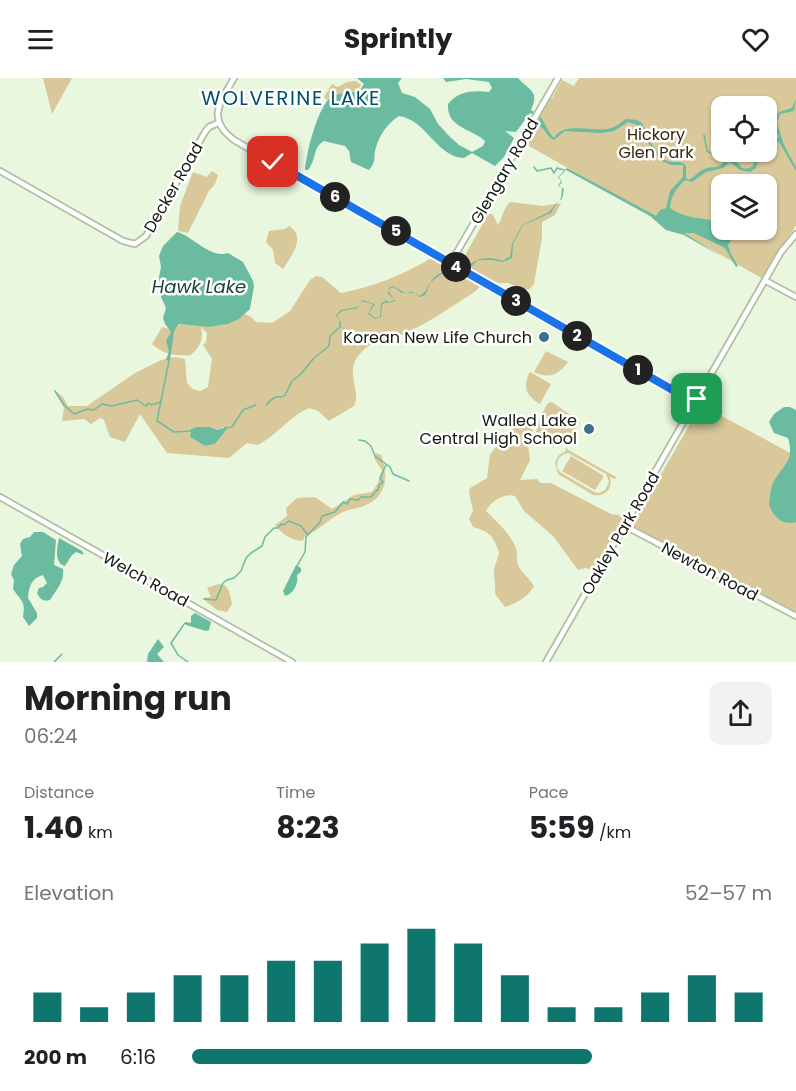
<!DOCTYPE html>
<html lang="en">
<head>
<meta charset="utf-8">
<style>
	body { margin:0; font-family:Poppins,sans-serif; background:#f2f2f2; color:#202124; height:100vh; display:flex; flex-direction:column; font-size:22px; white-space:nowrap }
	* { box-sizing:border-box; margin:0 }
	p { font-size:20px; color:#757577 }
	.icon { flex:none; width:33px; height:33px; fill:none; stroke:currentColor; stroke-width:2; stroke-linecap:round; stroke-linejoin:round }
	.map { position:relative; height:584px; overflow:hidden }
	.drawer { display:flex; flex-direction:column; background:#fff; flex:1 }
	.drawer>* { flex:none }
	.controls { position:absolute; left:711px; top:18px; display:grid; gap:12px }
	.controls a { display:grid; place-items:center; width:66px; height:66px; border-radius:12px; background:#fff; box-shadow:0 2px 4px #0004; font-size:30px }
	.pin { position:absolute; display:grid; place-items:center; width:51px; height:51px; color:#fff; margin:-26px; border-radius:12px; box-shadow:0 3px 9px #0006 }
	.km { position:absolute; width:30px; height:30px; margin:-15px; border-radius:50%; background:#222; color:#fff; font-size:16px; line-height:30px; text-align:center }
	.round { display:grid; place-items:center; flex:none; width:63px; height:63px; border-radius:12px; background:#f2f2f2 }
	.summary { display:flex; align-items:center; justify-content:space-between; height:102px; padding:0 24px }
	h1 { font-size:33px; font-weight:700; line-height:45px }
	.metrics { display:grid; grid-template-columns:repeat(3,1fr); gap:9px; height:102px; padding:6px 24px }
	.metrics div { display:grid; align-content:center }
	.metrics b { font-size:30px; font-weight:700 }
	.metrics small { font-size:16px; font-weight:400 }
	.metrics p { font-size:16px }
	.chart { height:168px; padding:12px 24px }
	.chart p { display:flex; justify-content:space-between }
	.chart svg { width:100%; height:108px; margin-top:6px; stroke:#0f766e; stroke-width:6 }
	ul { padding:0 24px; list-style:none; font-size:20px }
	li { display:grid; grid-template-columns:96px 72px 1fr; align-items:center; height:45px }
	li i { height:15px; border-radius:8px; background:#0f766e }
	header { display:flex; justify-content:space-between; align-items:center; height:78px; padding:0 24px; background:#fff; font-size:27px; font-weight:700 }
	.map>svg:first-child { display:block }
	.green { fill:#d8c89a; fill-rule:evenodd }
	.water { fill:#6abba0 }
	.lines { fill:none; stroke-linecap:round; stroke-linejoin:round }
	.stream { stroke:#6abba0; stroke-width:1.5 }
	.minor-casing { stroke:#b1bfa6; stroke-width:8 }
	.minor { stroke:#fff; stroke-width:4.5 }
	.route-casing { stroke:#fff; stroke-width:12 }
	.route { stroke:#1a73e8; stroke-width:8 }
	.poi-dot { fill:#3a728c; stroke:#fff; stroke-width:2 }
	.labels { text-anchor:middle; stroke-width:5; stroke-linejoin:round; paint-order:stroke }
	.park-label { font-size:16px; fill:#32290a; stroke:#fff }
	.street-label { font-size:16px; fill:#141910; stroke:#fff }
	.poi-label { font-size:16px; fill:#141910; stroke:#fff; text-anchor:end }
	.water-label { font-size:18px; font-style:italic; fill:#1c4136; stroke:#fff }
	.quarter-label { font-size:20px; letter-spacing:1.5px; fill:#004f6a; stroke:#fff }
</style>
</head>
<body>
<header><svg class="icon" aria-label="menu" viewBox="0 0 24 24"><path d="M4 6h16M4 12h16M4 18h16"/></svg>Sprintly<svg class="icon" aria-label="heart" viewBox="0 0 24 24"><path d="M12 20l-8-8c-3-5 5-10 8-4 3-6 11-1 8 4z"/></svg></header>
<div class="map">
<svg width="796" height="584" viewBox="0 0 796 584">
	<rect width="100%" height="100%" fill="#e9f7de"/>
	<!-- green -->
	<g class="green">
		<polygon points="43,0 72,0 52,36"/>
		<path d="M579 0H796V147L765 202 522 64 548 18 552 20 562 2 574 8ZM722 28H766V74H722ZM722 106H766V152H722Z"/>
		<path d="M356 3 361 7C355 19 339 12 327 22L324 19 332 6 338 9 347 4Z"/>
		<polygon points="212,93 218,97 215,106 209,113 188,155 178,153 180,128 193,94 207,99"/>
		<path d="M510 124 542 128 561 125 555 137 542 144V160L534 206 530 211 524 212 508 205H498L477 195 463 185 465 177 489 135 493 137 498 147C503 139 502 133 510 124Z"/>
		<path d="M289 148C307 158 291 179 283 191L275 185 273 172 266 164 269 153 285 151Z"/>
		<path d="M431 180 481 207 476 213C452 228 428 246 401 257 391 261 380 262 370 267 364 271 358 277 355 283 348 298 361 315 354 328L329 343 318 333 309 330C290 338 277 357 258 367L247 365 229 380 167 375 140 336 125 364 110 359 104 342 100 340 91 346 84 341 62 343 64 330 54 312 63 319 68 328H87L135 295 161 282 175 279 185 281 187 305 193 311 200 313 208 309 212 281 203 267 206 264 207 255 201 249C204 262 200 268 191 277 175 278 164 277 152 266L162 249 173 252 181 246C204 248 225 253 245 236L251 239 256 244 272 245 290 233 310 202 316 198 322 199 341 215C372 209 404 197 431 180ZM210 349 217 352 223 349 227 351 215 366 205 368 190 359 191 351Z"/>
		<path d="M546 273 568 284C559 297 548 301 534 294Z"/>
		<path d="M530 294 551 306 540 326C526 318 522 308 530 294Z"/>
		<polygon points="552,324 580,344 566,365 555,368 535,357 541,337 548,325"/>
		<polygon points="701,327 796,378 796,537 630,450"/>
		<path d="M521 342H526L533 353 528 368 530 382 520 402 537 401 540 405H551L611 436 625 438 595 492 585 490 578 492 553 458 524 433 515 418C504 415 491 423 486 433 497 444 509 454 516 470 518 476 516 484 519 489 522 495 530 501 534 508 528 519 517 525 505 529L495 516C496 509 494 502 494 494 494 488 498 481 499 474 493 457 490 454 473 449L469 441 473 433 469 415 470 410 487 400 490 377 500 363Z"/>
		<path d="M565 370 616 399 615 401 610 399C613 411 605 419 593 417L558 396 555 384 559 377 566 373ZM568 375 606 396 609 404 605 412 599 415 594 414 560 394C554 386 558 377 568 375Z"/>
		<path d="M376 375 381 377C389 398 387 419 364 428 356 431 348 431 341 435 328 442 318 453 305 458L303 463C291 462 283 457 275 447L287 438 286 430 297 420 315 419 332 431 354 417 372 414 378 405 382 392 374 380Z"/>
		<polygon points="571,378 604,398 595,412 562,393"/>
		<polygon points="219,506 225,507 229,513 232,526 227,534 217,532 202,520 211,519 207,510"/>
	</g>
	<!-- water -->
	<g class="water">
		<path d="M357 0H402L398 5 402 15 415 19 430 31 438 46 450 59 459 67 472 74 483 68 485 63C473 51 446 50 448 26 458 13 473 12 489 14L492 10 489 4 466 1 446 4 443 0H518C529 13 540 12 531 32L536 35 535 37 530 35 516 54 505 53 514 60 504 79 495 88 472 75 464 80C436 79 427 42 399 38 388 45 380 56 376 69 373 78 377 84 369 92L351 84 349 73 345 68 324 63C312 70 317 81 308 92H305C306 77 318 25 333 18 342 14 351 16 360 12L364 6Z"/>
		<path d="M796 21 794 33 780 36 777 44C781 63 787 73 796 89V93L779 64 766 66 767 63 779 59 774 47 776 37 782 33 792 30Z"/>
		<path d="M539 37C545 44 548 55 554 60 565 41 597 57 614 49 619 47 622 43 626 41 640 42 643 42 646 56 646 59 661 81 665 82 671 85 677 83 683 85L686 88V100L689 102C694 99 697 95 702 92 711 87 719 92 724 83L716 78C721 79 728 79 732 80 741 84 739 96 753 88L756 74H760L756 90 750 94 740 92 730 84 723 90 706 94 692 104 685 102C676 111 671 117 670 130 689 143 702 138 721 145L722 152H734V158L728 167 731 176 738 188 736 189 725 170 694 155H684L724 180 684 157 666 152 650 138 566 92 559 99 562 104 559 108 564 111 562 121 559 122 551 135 523 147 513 166 512 180 503 184 492 182H478L472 188 465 189 479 181 491 180 504 183 506 180 510 179 512 166 522 147 549 134 561 120 562 110 558 108 561 103 558 99 567 90 656 138 660 132 666 130 670 113 683 99V87H671L662 83 646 62 641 48 628 44 614 53 601 55 565 53 554 62C548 60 546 52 540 48Z"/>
		<path d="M177 154C193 158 210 181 228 175L243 184 253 203 254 208 250 231 239 241 228 246 210 249 179 246 174 253 170 283 166 282 169 273 166 263 171 254 165 246 163 240 166 230 161 219 159 199 161 189 159 178 163 168Z"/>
		<path d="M447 193 455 196 461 195 460 197 443 195 431 204 425 217 420 219 414 215H402L394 209 389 211 390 216 396 223 388 225 386 224 382 227 381 239 375 241 368 236 373 226 361 223 358 230 342 233 337 237 340 244 336 237 341 232 358 229 362 222 375 226 369 235 375 240 380 239 381 226 386 222 389 224 395 222 388 216 389 210 393 208 405 215 412 214 420 218C431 211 428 197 447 193Z"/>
		<path d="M784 329H790L796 332V444C782 448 774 439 769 427 770 419 770 411 774 403 783 387 795 383 788 360L774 355 769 344 774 336Z"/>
		<polygon points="197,349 210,349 217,352 226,349 227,351 215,366 205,368 190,359 191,351"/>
		<path d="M34 454H43L56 462 54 487 63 491C65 503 56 512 50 522 43 524 40 521 37 515L39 510 43 509 47 505 43 497C31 500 29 509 28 520L37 535V540L29 548 23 539C26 523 21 523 13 511L14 502 11 496 14 487 22 478 20 466 23 461 30 459Z"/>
		<path d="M59 460 82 473 84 477 76 474 72 477 65 488C54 485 57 470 59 460Z"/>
		<path d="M296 487 301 490V494L297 497C299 506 293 516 285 518L283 513Z"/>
		<polygon points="195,535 211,544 209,552 206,553 186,547 186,544 191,545 191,538"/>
		<polygon points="158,561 164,569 157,576 164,584 147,584 148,576"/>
	</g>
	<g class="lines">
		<!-- stream -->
		<g class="stream">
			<polyline points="704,57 707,73 716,78"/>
			<polyline points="534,89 537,93 551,90 554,95 557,90 564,92"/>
			<polyline points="169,283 157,343 174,354 191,353"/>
			<polyline points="55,313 64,327 74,336 88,331 94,332 102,326 112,328 137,322 146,328 148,325 151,327 161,324"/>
			<path d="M266 327C272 321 274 318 282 319L285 317 292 303 301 296 314 280 329 268 330 258 340 249V244"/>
			<polyline points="225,350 232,349 243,332 256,327"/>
			<polyline points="359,362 365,363 371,368 375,378 390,389 393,396 409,403"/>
			<polyline points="297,488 305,474 306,459 320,444 322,438 335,434 343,424 347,426 350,421 358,422 361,419 371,419 376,413 378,412 379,407 383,404 380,400 386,387"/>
			<polyline points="204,521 216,522 223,505 227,502 234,500 241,493 246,480 251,475 262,468 265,459 274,450 278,450 281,446 284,447 289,443 301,448 307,456"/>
			<polyline points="54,584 62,576"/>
			<polyline points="188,584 178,577 171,565 185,545 188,546"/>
		</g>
		<!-- minor casing -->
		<g class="minor-casing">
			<g id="minor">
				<path d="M234 0C220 25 206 41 234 62L694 325"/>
				<polyline points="0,93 123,163 135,166 146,158 205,54 209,49 218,45"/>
				<polyline points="450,186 558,0"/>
				<polyline points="766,203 796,219"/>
				<polyline points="0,419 292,584"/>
				<polyline points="625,448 796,538"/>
				<polyline points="546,584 781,174 796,156"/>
			</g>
		</g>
		<!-- minor -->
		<use href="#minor" class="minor"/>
	</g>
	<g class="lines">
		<!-- route casing -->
		<g class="route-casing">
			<polyline id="route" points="273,84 692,323 694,325 697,321"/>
		</g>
		<!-- route -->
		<use href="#route" class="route"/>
	</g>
	<!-- markers -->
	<g class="poi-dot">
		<circle cx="544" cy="259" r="6"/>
		<circle cx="589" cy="351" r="6"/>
	</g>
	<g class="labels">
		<!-- park labels -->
		<g class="park-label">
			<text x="656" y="62">Hickory<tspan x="656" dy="18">Glen Park</tspan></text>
		</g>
		<!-- street labels -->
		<g class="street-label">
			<text transform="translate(504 93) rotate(-60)" y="6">Glengary Road</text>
			<text transform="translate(173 109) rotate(-60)" y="6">Decker Road</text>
			<text transform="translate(620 455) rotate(-60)" y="6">Oakley Park Road</text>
			<text transform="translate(710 493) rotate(28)" y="6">Newton Road</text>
			<text transform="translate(146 501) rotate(29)" y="6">Welch Road</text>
		</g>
		<!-- poi labels -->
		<g class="poi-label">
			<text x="532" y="265">Korean New Life Church</text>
			<text x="577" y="348">Walled Lake<tspan x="577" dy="18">Central High School</tspan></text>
		</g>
		<!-- water labels -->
		<g class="water-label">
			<text x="199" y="215">Hawk Lake</text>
		</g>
		<!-- quarter labels -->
		<g class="quarter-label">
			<text x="291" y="27">WOLVERINE LAKE</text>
		</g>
	</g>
</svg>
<div class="controls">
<a><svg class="icon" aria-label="locate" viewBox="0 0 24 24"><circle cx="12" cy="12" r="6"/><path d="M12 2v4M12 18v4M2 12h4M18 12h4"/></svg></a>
<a><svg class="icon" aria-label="layers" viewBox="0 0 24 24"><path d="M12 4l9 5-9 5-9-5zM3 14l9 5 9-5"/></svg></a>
</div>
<div class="pin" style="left:697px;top:321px;background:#1e9e55"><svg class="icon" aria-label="arrive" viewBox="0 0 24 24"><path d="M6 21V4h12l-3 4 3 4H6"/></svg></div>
<div class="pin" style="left:273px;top:84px;background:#d93025"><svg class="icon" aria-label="check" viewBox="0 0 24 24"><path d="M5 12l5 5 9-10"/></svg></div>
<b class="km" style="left:638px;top:292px">1</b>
<b class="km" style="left:577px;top:258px">2</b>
<b class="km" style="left:516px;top:223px">3</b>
<b class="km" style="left:456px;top:189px">4</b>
<b class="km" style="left:396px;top:153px">5</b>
<b class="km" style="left:335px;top:119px">6</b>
</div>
<section class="drawer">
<div class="summary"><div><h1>Morning run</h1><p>06:24</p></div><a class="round"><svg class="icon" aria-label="share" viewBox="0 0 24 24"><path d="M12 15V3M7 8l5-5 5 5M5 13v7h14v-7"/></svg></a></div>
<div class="metrics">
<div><p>Distance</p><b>1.40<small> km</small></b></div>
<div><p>Time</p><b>8:23</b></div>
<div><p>Pace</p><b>5:59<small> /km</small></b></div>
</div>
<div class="chart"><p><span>Elevation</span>52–57 m</p>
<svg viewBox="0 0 160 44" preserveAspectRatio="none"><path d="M5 44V32M15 44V38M25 44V32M35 44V25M45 44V25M55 44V19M65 44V19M75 44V12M85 44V6M95 44V12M105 44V25M115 44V38M125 44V38M135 44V32M145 44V25M155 44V32"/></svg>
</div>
<ul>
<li><b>200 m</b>6:16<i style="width:69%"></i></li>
</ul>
</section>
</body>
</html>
